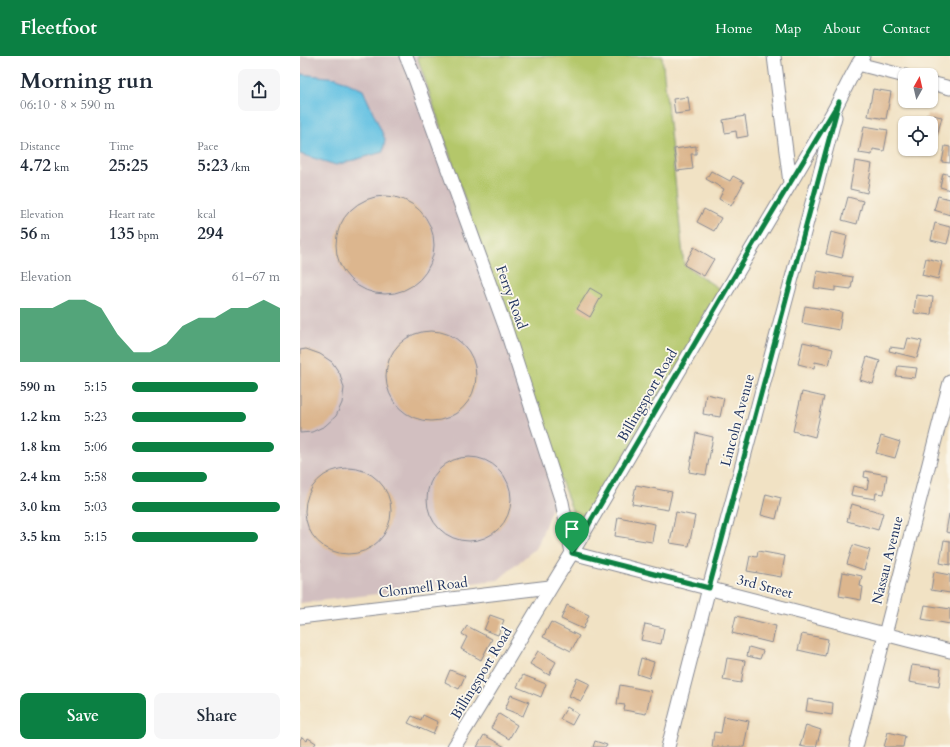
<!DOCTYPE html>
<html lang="en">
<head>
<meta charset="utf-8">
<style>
	body { margin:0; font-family:Cardo,serif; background:#f6f6f7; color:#1f2937; height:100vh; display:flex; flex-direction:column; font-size:15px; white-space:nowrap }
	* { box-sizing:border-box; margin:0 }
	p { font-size:13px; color:#747a83 }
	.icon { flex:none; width:22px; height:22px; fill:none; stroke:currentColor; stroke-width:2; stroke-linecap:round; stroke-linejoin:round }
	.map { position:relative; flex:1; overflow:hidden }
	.sheet { display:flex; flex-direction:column; background:#fff; width:300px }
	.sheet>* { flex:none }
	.needle { width:26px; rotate:8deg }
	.buttons { position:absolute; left:598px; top:12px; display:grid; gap:8px }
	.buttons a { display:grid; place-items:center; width:40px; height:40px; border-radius:8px; background:#fff; box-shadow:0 1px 3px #0004; font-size:20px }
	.pin { position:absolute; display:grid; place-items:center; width:34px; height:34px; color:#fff; margin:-41px -17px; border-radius:50% 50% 50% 0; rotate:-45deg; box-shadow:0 0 4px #0007 }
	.pin .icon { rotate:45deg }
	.round { display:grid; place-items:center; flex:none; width:42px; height:42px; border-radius:8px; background:#f6f6f7 }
	.summary { display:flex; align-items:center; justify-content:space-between; height:68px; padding:0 20px }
	h1 { font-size:22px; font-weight:800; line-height:30px }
	.stats { display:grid; grid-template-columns:repeat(3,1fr); gap:6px; height:68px; padding:4px 20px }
	.stats div { display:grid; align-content:center }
	.stats b { font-size:17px; font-weight:800 }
	.stats small { font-size:11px; font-weight:400 }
	.stats p { font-size:11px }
	.chart { height:112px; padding:8px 20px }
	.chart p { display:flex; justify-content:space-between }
	.chart svg { width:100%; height:72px; margin-top:4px; fill:#0b8043; opacity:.7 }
	.primary-button { display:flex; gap:8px; margin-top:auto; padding:8px 20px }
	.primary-button a { flex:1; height:46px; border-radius:8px; background:#0b8043; color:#fff; font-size:16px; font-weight:800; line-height:46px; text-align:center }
	.primary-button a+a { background:#f6f6f7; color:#1f2937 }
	ul { padding:0 20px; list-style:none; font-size:13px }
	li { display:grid; grid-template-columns:64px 48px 1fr; align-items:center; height:30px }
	li i { height:10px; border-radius:5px; background:#0b8043 }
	header { display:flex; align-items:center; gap:24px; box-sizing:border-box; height:56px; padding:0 20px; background:#0b8043; color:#fff }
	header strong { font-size:19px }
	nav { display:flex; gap:22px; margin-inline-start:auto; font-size:14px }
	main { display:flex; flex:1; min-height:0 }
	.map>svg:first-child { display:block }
	.industrial { fill:#d2bfc0 }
	.green { fill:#b4c76b; stroke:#687b64 }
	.water { fill:#64c1e2; stroke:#4078a0 }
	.building { fill:#dcb68e }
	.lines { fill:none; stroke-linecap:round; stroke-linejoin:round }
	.minor-casing { stroke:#868891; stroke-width:15 }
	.minor { stroke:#fff; stroke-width:13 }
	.route-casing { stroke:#fff; stroke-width:8 }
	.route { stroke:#0b8043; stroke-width:5 }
	.labels { text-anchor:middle; stroke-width:3.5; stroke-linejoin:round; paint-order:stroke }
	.street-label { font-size:14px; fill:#1b2f5e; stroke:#fbf7ec }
</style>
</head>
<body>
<header>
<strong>Fleetfoot</strong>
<nav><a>Home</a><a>Map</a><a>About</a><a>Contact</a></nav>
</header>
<main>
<section class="sheet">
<div class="summary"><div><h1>Morning run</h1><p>06:10 · 8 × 590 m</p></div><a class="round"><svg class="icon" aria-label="share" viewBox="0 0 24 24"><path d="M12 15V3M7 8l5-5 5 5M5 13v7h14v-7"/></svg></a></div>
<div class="stats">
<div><p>Distance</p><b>4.72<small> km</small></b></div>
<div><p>Time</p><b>25:25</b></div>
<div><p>Pace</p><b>5:23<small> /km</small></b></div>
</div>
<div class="stats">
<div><p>Elevation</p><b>56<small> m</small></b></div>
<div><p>Heart rate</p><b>135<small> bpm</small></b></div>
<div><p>kcal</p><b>294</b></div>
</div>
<div class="chart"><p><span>Elevation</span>61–67 m</p>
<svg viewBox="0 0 160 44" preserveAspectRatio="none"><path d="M0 44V11L10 11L20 11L30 6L40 6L50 11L60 27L70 38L80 38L90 33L100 22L110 17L120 17L130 11L140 11L150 6L160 11V44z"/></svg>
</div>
<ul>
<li><b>590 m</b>5:15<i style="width:85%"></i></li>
<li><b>1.2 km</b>5:23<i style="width:77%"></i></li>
<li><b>1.8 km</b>5:06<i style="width:96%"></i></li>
<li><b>2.4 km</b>5:58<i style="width:51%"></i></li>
<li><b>3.0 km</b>5:03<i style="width:100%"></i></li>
<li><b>3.5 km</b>5:15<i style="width:85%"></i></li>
</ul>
<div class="primary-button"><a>Save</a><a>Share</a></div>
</section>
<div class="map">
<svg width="650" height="691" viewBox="0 0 650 691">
	<rect width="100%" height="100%" fill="#fbf7ec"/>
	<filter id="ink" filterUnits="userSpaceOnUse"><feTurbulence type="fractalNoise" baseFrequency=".025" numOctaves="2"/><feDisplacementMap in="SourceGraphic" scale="8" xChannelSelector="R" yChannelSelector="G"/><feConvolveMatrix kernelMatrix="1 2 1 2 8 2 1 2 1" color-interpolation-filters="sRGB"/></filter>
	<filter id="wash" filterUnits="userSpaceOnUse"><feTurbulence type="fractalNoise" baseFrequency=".012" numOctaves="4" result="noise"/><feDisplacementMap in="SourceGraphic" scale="16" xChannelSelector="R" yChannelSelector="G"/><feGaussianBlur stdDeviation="0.9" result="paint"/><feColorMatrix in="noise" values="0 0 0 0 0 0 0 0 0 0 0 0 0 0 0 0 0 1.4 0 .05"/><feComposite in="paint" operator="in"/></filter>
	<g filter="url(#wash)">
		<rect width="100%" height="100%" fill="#f1e2c4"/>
		<!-- industrial -->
		<polygon class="industrial" points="0,0 117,0 236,357 253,449 237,491 198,524 0,547"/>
		<!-- green -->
		<polygon class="green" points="117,0 362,0 384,209 424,236 281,478 236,357"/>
		<!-- water -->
		<polygon class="water" points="0,18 37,22 63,34 85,83 83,96 36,109 0,98"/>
		<g id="blocks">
			<!-- building -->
			<g class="building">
				<polygon points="573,33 591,36 586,63 568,60"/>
				<polygon points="388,41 390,56 375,58 373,43"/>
				<polygon points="627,58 642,61 637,80 631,79 631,67 625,67"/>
				<polygon points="445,60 448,80 437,82 436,75 425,77 423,64"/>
				<polygon points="564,70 588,74 584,95 573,93 572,99 559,97"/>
				<polygon points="396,90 396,98 391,98 393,113 377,115 374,93"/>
				<polygon points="645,90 650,91 650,107 642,106"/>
				<polygon points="555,105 572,108 567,137 550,133"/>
				<polygon points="411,115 430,125 433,120 444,126 431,150 419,143 424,133 406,123"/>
				<polygon points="643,117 650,119 650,134 640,131"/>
				<polygon points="638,140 650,143 650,159 634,154"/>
				<circle cx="85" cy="189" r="49"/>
				<polygon points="548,141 563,145 557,168 542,164"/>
				<polygon points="404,153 421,162 414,175 397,166"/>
				<polygon points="635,167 650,171 650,177 647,188 631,184"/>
				<polygon points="531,176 547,180 542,202 526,198"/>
				<polygon points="394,191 414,203 404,220 384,209"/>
				<polygon points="626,202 642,206 638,223 622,219"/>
				<polygon points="517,215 553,221 551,233 535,231 535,235 514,232"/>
				<polygon points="290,232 302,239 290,261 277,253"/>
				<polygon points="616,239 633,241 631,259 614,257"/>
				<polygon points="505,250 542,256 539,274 502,267"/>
				<circle cx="131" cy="320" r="45"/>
				<polygon points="608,282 622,285 617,302 589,295 590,291 605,293"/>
				<polygon points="503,286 533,293 529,309 515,306 514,312 498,308"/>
				<polygon points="6,293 20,298 32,306 40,318 44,332 42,347 36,360 25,370 12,376 0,377 0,294"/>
				<polygon points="567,301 580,305 573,328 560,324"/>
				<polygon points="598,310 617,312 615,322 596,320"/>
				<polygon points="502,336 524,341 515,381 493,375"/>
				<polygon points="406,338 424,342 420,361 403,358"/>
				<polygon points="396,377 413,381 406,419 389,416"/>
				<polygon points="581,380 600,386 595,402 576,397"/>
				<circle cx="169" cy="443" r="42"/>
				<circle cx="48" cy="455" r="43"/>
				<polygon points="565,415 587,419 584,438 576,437 575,443 551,439 553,430 567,433 569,422 564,421"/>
				<polygon points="336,429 372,436 368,454 332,448"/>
				<polygon points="466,438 481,442 476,463 461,459"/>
				<polygon points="552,448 583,457 578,474 547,465"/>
				<polygon points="376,456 395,460 389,490 370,487"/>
				<polygon points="649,458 650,458 650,477 646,476"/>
				<polygon points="318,461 355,468 352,486 315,480"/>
				<polygon points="644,484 650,485 650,509 640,507"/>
				<polygon points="553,489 570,494 564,514 547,508"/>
				<polygon points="458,495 485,500 481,521 447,515 450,500 457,501"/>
				<polygon points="543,516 562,520 560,530 563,531 561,544 539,540"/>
				<polygon points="634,516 650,519 650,537 631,534"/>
				<polygon points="267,549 289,559 283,573 261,563"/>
				<polygon points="625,549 650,553 650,568 622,563"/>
				<polygon points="190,559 204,564 198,579 184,574"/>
				<polygon points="436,560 476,570 472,587 432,577"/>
				<polygon points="251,566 279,580 271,595 243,581"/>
				<polygon points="345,568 364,572 361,588 341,584"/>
				<polygon points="167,570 192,583 181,604 161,593 167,581 162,578"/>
				<polygon points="502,578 528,583 525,600 498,594"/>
				<polygon points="449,591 463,595 460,603 447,600"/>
				<polygon points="238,595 256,606 249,619 230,608"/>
				<polygon points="341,602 354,606 349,622 337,618"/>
				<polygon points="427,602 445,605 441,627 423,624"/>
				<polygon points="612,609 641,613 639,631 609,626"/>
				<polygon points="150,614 165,620 159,633 145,626"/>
				<polygon points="223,619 246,628 241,641 217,631"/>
				<polygon points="277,622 290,628 281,645 269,640"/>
				<polygon points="320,629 351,635 346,658 324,654 325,649 317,648"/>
				<polygon points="211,639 229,646 223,660 205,653"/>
				<polygon points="508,643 533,647 532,659 506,655"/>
				<polygon points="267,651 278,658 272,669 260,663"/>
				<polygon points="199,658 217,669 209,683 191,672"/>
				<polygon points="123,659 138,666 133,678 108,667 112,660 121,664"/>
				<polygon points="424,660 449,665 444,691 412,691 414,676 421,677"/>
				<polygon points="506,669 521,674 516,691 505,691 500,690"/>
				<polygon points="588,676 605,680 603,691 584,691"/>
				<polygon points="184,679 205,691 177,691"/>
				<polygon points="2,681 7,685 8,682 16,687 13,691 0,691 0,684"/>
				<polygon points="295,685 307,689 306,691 293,691"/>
			</g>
		</g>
	</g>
	<g filter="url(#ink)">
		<use href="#blocks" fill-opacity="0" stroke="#868891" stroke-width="1"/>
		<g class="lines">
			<!-- minor casing -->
			<g class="minor-casing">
				<g id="minor">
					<polyline points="106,0 113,17 206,273 262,446 272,497 650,595"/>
					<polyline points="474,0 490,127"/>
					<polyline points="558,8 605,20"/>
					<polyline points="631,27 650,32"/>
					<polyline points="0,561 250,531"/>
					<path d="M154 691C195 627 232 561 272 497 358 351 443 206 530 61 542 41 550 20 563 0"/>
					<polyline points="368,691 409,532 535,61"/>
					<polyline points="556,691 650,326"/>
				</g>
			</g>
			<!-- minor -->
			<use href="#minor" class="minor"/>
		</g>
	</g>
	<g class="lines" filter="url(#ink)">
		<!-- route casing -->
		<g class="route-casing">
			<polygon id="route" points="539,46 409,532 272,497 452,190"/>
		</g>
		<!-- route -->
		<use href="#route" class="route"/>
	</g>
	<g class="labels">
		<!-- street labels -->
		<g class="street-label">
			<text transform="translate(212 241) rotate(70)" y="5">Ferry Road</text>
			<text transform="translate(347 339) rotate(-60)" y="5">Billingsport Road</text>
			<text transform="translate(437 364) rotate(-75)" y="5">Lincoln Avenue</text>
			<text transform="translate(587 504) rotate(-76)" y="5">Nassau Avenue</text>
			<text transform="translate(465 530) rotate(15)" y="5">3rd Street</text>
			<text transform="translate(123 531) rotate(-7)" y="5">Clonmell Road</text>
			<text transform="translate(181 617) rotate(-59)" y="5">Billingsport Road</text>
		</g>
	</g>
</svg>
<div class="buttons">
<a><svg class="needle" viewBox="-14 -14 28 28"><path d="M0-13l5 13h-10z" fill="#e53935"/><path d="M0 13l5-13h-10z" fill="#747a83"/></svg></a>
<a><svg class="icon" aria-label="locate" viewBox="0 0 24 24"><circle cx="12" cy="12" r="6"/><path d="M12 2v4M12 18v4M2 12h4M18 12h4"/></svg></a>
</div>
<div class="pin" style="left:272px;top:497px;background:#1e9e55"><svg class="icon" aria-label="arrive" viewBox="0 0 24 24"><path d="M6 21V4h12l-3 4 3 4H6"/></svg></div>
</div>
</main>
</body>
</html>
